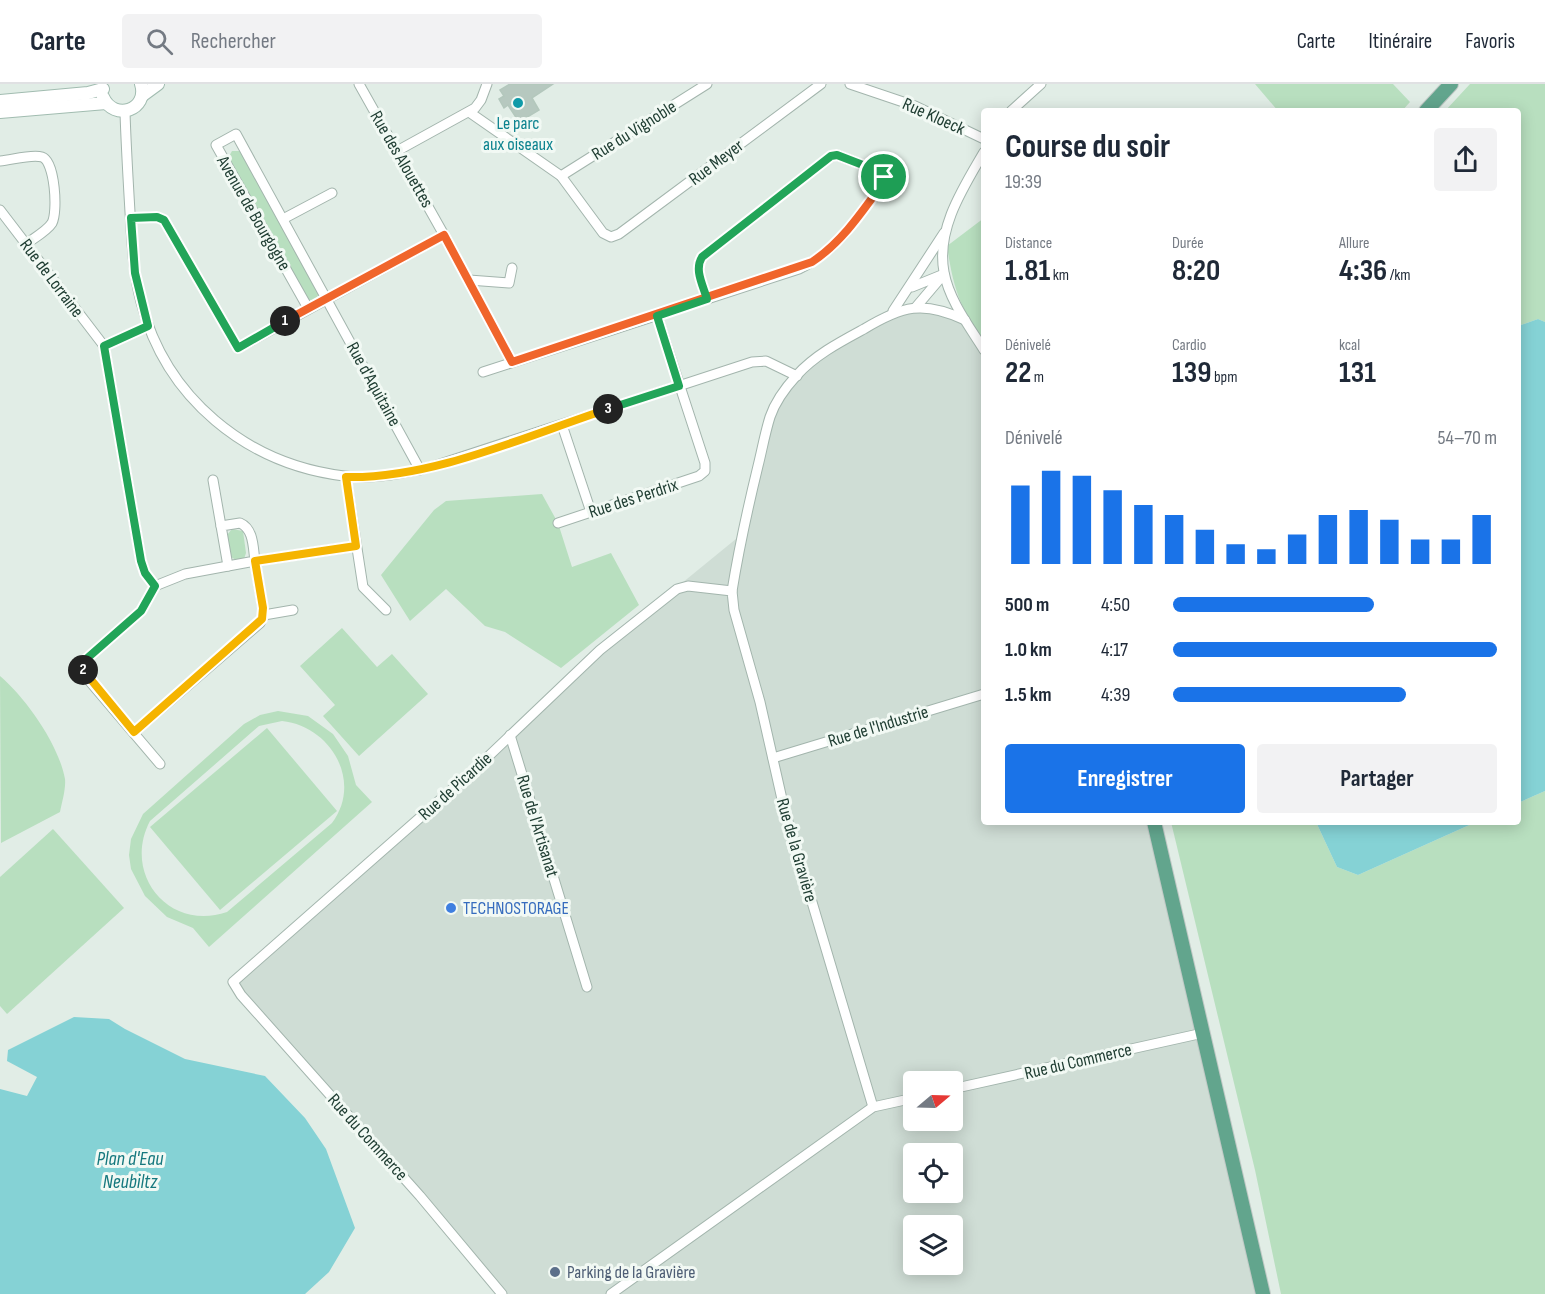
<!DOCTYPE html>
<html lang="fr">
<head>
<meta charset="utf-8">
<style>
	body { margin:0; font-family:"Sofia Sans Condensed",sans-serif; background:#f2f2f3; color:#1f2937; height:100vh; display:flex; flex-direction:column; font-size:22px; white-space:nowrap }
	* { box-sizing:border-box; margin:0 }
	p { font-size:20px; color:#747a83 }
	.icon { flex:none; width:33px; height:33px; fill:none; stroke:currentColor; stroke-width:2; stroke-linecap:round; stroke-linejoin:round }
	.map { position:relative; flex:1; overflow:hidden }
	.sheet { position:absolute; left:981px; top:24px; width:540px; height:717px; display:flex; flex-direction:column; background:#fff; border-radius:6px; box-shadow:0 3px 15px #0003 }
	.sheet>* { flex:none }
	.needle { width:39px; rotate:71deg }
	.controls { position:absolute; left:903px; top:987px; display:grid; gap:12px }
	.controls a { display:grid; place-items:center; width:60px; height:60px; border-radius:6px; background:#fff; box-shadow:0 3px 15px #0003; font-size:30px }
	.pin { position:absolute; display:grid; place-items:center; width:51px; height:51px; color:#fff; margin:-26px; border:3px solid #fff; border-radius:50%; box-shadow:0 2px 6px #0007 }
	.km { position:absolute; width:30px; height:30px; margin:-15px; border-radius:50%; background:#222; color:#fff; font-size:16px; line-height:30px; text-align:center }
	.round { display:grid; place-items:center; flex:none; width:63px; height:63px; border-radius:6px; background:#f2f2f3 }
	.summary { display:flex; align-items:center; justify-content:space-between; height:102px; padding:0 24px }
	h1 { font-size:33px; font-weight:700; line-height:45px }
	.metrics { display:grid; grid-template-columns:repeat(3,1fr); gap:9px; height:102px; padding:6px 24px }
	.metrics div { display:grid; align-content:center }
	.metrics b { font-size:30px; font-weight:700 }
	.metrics small { font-size:16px; font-weight:400 }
	.metrics p { font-size:16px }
	.chart { height:168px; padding:12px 24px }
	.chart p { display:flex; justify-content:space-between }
	.chart svg { width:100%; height:108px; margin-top:6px; stroke:#1a73e8; stroke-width:6 }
	.cta { display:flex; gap:12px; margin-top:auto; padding:12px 24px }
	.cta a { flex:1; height:69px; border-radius:6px; background:#1a73e8; color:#fff; font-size:24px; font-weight:700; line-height:69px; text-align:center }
	.cta a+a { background:#f2f2f3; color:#1f2937 }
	ul { padding:0 24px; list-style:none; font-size:20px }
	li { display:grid; grid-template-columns:96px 72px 1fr; align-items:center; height:45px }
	li i { height:15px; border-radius:8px; background:#1a73e8 }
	header { display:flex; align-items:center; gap:36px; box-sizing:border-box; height:84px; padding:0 30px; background:#fff; border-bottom:2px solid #e0e1e3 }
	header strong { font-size:28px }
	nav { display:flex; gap:33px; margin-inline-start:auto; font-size:21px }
	.search { width:420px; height:54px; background:#f2f2f3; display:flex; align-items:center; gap:15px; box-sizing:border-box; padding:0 21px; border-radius:6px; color:#747a83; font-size:22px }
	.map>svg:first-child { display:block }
	.built { fill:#cfddd5; fill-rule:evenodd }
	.green { fill:#b8dfbf; fill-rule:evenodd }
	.water { fill:#85d2d5 }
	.building { fill:#b6c8bf; stroke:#b3c7bc; stroke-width:1.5 }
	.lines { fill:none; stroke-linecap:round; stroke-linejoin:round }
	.minor-casing { stroke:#a3b5ad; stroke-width:11 }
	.secondary-casing { stroke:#a1bcb0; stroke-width:14 }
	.primary-casing { stroke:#c1c9c6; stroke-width:16 }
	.minor { stroke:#fff; stroke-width:9 }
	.secondary { stroke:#fff; stroke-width:12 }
	.primary { stroke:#62a58d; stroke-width:14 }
	.split-1-casing { stroke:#fff; stroke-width:12 }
	.split-2-casing { stroke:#fff; stroke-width:12 }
	.split-3-casing { stroke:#fff; stroke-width:12 }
	.split-4-casing { stroke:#fff; stroke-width:12 }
	.split-1 { stroke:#f0652b; stroke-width:8 }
	.split-2 { stroke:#22a559; stroke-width:8 }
	.split-3 { stroke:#f5b400; stroke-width:8 }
	.split-4 { stroke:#22a559; stroke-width:8 }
	.culture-dot { fill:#0f9aa8; stroke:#f2f9f4; stroke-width:2 }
	.shop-dot { fill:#3f7fe0; stroke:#f2f9f4; stroke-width:2 }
	.service-dot { fill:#5c6f8a; stroke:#f2f9f4; stroke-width:2 }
	.labels { text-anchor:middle; stroke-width:6; stroke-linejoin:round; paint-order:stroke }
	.street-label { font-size:18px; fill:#203e33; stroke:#f2f9f4 }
	.culture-label { font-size:18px; fill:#0d838f; stroke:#f2f9f4 }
	.shop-label { font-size:18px; fill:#366cbe; stroke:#f2f9f4; text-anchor:start }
	.service-label { font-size:18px; fill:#4e5e75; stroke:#f2f9f4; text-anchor:start }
	.water-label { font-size:20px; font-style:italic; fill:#16787e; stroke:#f2f9f4 }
</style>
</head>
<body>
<header>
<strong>Carte</strong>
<div class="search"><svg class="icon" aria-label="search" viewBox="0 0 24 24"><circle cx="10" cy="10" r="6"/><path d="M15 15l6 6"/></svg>Rechercher</div>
<nav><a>Carte</a><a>Itinéraire</a><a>Favoris</a></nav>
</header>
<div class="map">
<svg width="1545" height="1210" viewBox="0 0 1545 1210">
	<rect width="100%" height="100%" fill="#e1ede6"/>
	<!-- built -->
	<path class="built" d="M930 226 967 234 984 257V738H1151L1260 1210H496L233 898 473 687 600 566 742 450 770 332 797 292 893 227ZM914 998H952V1036H914ZM914 1070H952V1108H914ZM914 1142H952V1180H914Z"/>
	<!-- green -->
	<g class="green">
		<polygon points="1255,0 1393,0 1410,18 1402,27 1278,27"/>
		<polygon points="1470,0 1545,0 1545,238 1538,235 1518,242 1518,27 1445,27"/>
		<polygon points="232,67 241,67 319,209 316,216 308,216 228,74"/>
		<path d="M984 134V257C959 224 953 202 947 162Z"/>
		<polygon points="542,410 558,439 572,483 611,469 639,521 561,584 505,548 485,542 446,505 410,537 381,491 434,426 446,417"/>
		<polygon points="232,445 243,447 246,469 244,475 236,476 231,473 227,451"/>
		<polygon points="342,544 377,583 392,570 428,610 359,672 323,632 335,621 300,582"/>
		<path d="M0 592C26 614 59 661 65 695 66 705 62 718 60 728L1 759Z"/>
		<path d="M278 627 308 632 333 650 348 672 356 701 372 718 209 863 193 844 167 833 145 812 131 785 129 771 131 755 143 730 244 640 260 631ZM282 637C331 642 363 698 332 739L227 828C169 848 122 790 150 737L259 642Z"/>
		<polygon points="267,644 337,727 220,826 150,743"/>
		<polygon points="1545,707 1545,1210 1281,1210 1255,1086 1171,738 1316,738 1337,783 1358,791 1476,738 1518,738 1518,719"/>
		<polygon points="53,745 124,824 7,930 0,922 0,793"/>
	</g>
	<!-- water -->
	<g class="water">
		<polygon points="1538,235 1545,238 1545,707 1518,719 1518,242"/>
		<polygon points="1316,738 1476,738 1358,791 1337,783"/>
		<polygon points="74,933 109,935 125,945 185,975 265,992 305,1034 326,1065 355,1144 329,1188 305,1210 0,1210 0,1005 27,1012 37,993 7,977 8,966"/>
	</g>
	<!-- building -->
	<polygon class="building" points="510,0 553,0 532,14 539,26 519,38 508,21 504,24 499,15 504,12 500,6"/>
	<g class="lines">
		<!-- minor casing -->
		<g class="minor-casing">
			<g id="minor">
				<polyline points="359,0 444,151 512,278"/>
				<polyline points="850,0 915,22 984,55"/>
				<polyline points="1011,27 1041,0"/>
				<path d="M125 28C126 61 128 94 130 128 132 158 133 189 141 218 166 314 246 380 344 392 374 396 406 389 434 382L752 278 766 277 797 292"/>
				<polyline points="469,28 561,92 603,149 611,153 619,150 821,0"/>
				<polyline points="397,67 475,24 481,16 487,0"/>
				<path d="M984 68C963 104 936 145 944 188 949 216 969 242 984 266"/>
				<path d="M0 77C12 76 31 70 42 73 55 77 58 128 52 139 47 147 34 154 26 160"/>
				<polyline points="561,92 707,0"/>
				<polyline points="0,126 104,262 141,477 145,489 155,502 141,527 84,577 82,585 86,593 160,680"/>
				<polyline points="131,134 157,133 164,136 238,264 444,151"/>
				<polyline points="283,135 332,109"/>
				<polyline points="469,196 509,199 512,184"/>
				<polyline points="912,203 944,190 916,223"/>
				<polyline points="308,224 216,61 236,50 420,386"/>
				<polyline points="893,227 944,149"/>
				<polyline points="104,262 148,242"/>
				<path d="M483 288 799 185C837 167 859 132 883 99L884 93 881 88 837 71 831 72 702 173C694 186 703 201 707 215"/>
				<polyline points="562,341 591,428"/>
				<polyline points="346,393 363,503 386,526"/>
				<polyline points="213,396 221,442"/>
				<path d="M240 439C254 445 253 464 255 477L228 482 221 442Z"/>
				<polyline points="558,439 699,392 705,387 705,379 657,232"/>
				<polyline points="155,502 185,490 228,482"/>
				<path d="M732 507C739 464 748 423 758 382 762 366 765 349 770 333 775 318 786 303 797 291 815 271 840 258 864 245 902 222 923 216 965 236"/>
				<polyline points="264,531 293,526"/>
				<polyline points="134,648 260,539 264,531 255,477 356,462"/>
				<polyline points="510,651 587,903"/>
				<polyline points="773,674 984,610"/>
				<polyline points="952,1005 1203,949"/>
				<polyline points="502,1210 420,1112 241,911 233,898 473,687 600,566 677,505 688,502 732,507 734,526 760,618 784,724 873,1023"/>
				<polyline points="611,1210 873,1023 914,1014"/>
			</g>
		</g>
		<!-- secondary casing -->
		<g class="secondary-casing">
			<g id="secondary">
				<polyline points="143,11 158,0"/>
				<path d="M103 13C114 38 149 26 141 0"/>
				<polyline points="0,17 88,9 103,5"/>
				<polyline points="0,28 106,19"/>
			</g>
		</g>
		<!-- primary casing -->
		<g class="primary-casing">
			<g id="primary">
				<polyline points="1426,27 1451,0"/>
				<polyline points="1154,738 1263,1210"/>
			</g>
		</g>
		<!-- minor -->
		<use href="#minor" class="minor"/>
		<!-- secondary -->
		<use href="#secondary" class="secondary"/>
		<!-- primary -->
		<use href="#primary" class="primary"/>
	</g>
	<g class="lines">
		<!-- split-1 casing -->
		<g class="split-1-casing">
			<path id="split-1" d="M285 237 444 151 512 278 812 178C842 158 862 128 883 99L884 93"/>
		</g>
		<!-- split-2 casing -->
		<g class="split-2-casing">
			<polyline id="split-2" points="83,586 84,577 141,527 155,502 145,489 141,477 104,262 148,242 135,189 131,134 157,133 164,136 238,264 285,237"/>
		</g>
		<!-- split-3 casing -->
		<g class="split-3-casing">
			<path id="split-3" d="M83 586 134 648 262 535 263 524 255 477 356 462 346 393C432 395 526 352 608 325"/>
		</g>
		<!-- split-4 casing -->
		<g class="split-4-casing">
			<path id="split-4" d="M608 325 679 302 657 232 707 215C703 201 694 186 702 173L831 72 837 71 881 88 884 93"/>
		</g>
		<!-- split-1 -->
		<use href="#split-1" class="split-1"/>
		<!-- split-2 -->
		<use href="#split-2" class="split-2"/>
		<!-- split-3 -->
		<use href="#split-3" class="split-3"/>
		<!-- split-4 -->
		<use href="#split-4" class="split-4"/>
	</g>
	<!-- markers -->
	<circle class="culture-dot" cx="518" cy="19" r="6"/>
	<circle class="shop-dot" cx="451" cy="824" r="6"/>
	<circle class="service-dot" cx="555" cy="1188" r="6"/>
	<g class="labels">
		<!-- street labels -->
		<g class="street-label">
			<text transform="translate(934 32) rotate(24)" y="6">Rue Kloeck</text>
			<text transform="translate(634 46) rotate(-32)" y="6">Rue du Vignoble</text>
			<text transform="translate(402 75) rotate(60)" y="6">Rue des Alouettes</text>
			<text transform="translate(716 78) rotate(-37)" y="6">Rue Meyer</text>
			<text transform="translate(254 129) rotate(60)" y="6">Avenue de Bourgogne</text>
			<text transform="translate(52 194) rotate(53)" y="6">Rue de Lorraine</text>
			<text transform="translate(374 300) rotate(61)" y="6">Rue d'Aquitaine</text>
			<text transform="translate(633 414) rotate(-18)" y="6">Rue des Perdrix</text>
			<text transform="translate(878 642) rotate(-17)" y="6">Rue de l'Industrie</text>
			<text transform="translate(455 702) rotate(-42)" y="6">Rue de Picardie</text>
			<text transform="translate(538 742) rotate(73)" y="6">Rue de l'Artisanat</text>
			<text transform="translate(797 766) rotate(74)" y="6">Rue de la Gravière</text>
			<text transform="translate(1078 977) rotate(-13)" y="6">Rue du Commerce</text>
			<text transform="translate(368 1053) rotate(48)" y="6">Rue du Commerce</text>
		</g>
		<!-- culture labels -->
		<g class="culture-label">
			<text x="518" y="45">Le parc<tspan x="518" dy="21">aux oiseaux</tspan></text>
		</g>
		<!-- shop labels -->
		<g class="shop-label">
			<text x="463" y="830">TECHNOSTORAGE</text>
		</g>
		<!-- service labels -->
		<g class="service-label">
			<text x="567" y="1194">Parking de la Gravière</text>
		</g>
		<!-- water labels -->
		<g class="water-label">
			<text x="130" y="1081">Plan d'Eau<tspan x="130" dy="23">Neubiltz</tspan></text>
		</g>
	</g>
</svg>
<div class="controls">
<a><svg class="needle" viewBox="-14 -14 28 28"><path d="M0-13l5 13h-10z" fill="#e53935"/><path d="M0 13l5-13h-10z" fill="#747a83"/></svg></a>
<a><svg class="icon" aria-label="locate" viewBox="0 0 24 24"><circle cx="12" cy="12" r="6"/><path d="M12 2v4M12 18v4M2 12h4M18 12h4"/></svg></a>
<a><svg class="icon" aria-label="layers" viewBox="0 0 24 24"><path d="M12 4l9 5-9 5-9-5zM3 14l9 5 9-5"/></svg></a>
</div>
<div class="pin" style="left:884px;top:93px;background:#1e9e55"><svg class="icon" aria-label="arrive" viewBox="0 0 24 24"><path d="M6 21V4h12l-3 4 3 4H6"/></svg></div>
<b class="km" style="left:285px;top:237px">1</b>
<b class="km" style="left:83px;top:586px">2</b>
<b class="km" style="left:608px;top:325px">3</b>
<section class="sheet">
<div class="summary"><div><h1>Course du soir</h1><p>19:39</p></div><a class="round"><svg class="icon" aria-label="share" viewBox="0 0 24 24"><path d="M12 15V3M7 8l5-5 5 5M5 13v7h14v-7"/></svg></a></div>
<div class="metrics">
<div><p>Distance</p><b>1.81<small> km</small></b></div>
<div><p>Durée</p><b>8:20</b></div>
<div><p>Allure</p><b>4:36<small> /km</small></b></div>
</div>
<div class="metrics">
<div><p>Dénivelé</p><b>22<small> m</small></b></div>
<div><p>Cardio</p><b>139<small> bpm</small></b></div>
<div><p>kcal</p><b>131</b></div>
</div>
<div class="chart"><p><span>Dénivelé</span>54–70 m</p>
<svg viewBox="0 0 160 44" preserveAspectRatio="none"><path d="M5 44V12M15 44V6M25 44V8M35 44V14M45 44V20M55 44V24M65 44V30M75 44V36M85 44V38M95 44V32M105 44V24M115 44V22M125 44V26M135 44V34M145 44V34M155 44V24"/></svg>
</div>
<ul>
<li><b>500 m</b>4:50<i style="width:62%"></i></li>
<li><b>1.0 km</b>4:17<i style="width:100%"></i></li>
<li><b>1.5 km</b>4:39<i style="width:72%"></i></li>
</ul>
<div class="cta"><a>Enregistrer</a><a>Partager</a></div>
</section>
</div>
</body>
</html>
